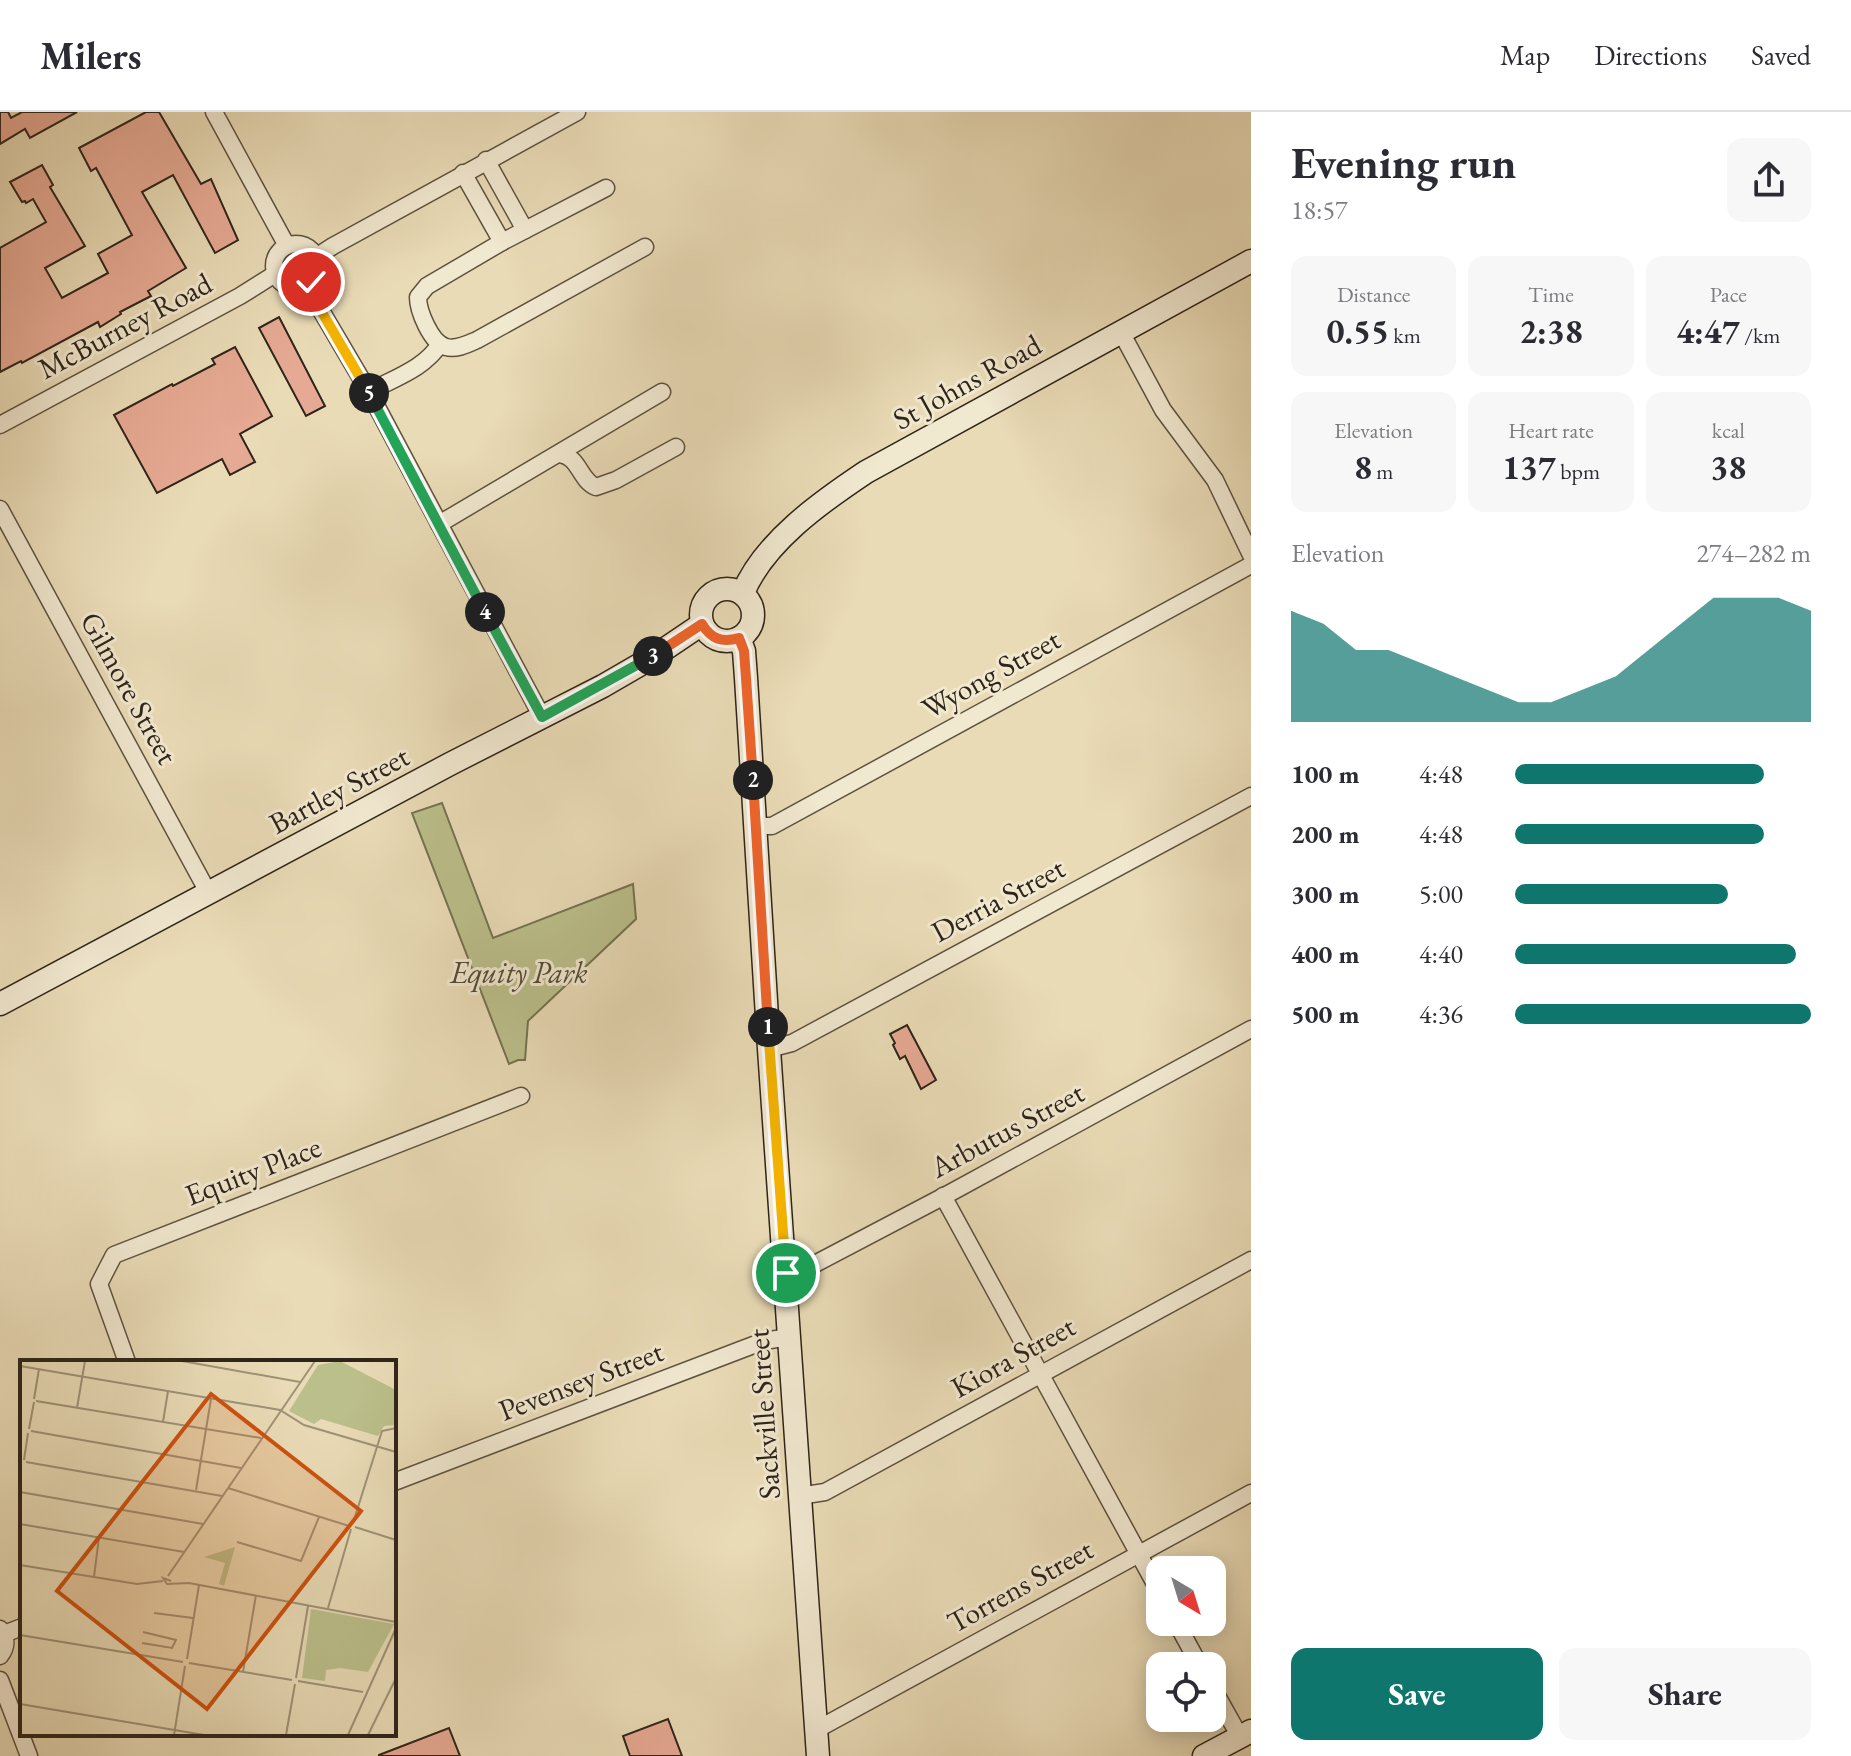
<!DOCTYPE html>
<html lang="en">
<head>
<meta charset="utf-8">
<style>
	body { margin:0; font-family:"EB Garamond",serif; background:#f7f7f7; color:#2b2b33; height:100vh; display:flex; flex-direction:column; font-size:30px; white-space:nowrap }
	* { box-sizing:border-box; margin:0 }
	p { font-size:26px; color:#7c7c81 }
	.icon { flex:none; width:44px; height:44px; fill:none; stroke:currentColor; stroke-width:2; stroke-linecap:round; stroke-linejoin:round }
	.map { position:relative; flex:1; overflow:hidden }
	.side { display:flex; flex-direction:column; background:#fff; width:600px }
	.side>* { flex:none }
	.needle { width:52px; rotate:142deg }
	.tools { position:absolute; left:1146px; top:1444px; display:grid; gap:16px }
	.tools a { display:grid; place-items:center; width:80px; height:80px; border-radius:16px; background:#fff; box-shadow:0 4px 20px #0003; font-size:40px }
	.pin { position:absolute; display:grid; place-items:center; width:68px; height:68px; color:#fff; margin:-34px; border:4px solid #fff; border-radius:50%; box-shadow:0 2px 8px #0007 }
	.km { position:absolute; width:40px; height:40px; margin:-20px; border-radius:50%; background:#222; color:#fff; font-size:22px; line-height:40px; text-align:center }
	.round { display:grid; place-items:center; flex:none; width:84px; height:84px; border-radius:16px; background:#f7f7f7 }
	.headline { display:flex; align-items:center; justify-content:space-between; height:136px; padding:0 40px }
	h1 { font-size:44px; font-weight:700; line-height:60px }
	.stats { display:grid; grid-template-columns:repeat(3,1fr); gap:12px; height:136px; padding:8px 40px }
	.stats div { display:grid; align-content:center; border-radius:16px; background:#f7f7f7; text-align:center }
	.stats b { font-size:34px; font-weight:700 }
	.stats small { font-size:22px; font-weight:400 }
	.stats p { font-size:22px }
	.chart { height:224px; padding:16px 40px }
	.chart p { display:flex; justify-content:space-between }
	.chart svg { width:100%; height:144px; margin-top:8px; fill:#0f766e; opacity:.7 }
	.primary-button { display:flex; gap:16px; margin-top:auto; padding:16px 40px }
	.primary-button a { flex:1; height:92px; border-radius:16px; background:#0f766e; color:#fff; font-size:32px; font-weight:700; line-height:92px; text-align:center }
	.primary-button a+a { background:#f7f7f7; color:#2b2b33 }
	ul { padding:0 40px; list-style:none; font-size:26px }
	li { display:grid; grid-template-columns:128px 96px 1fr; align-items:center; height:60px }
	li i { height:20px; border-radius:10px; background:#0f766e }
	header { display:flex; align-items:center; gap:48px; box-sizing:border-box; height:112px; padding:0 40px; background:#fff; border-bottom:2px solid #e1e1e2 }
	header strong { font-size:38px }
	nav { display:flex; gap:44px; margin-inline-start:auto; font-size:28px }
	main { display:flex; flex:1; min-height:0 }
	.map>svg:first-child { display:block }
	.green { fill:#bbbf8b; stroke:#747252; stroke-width:2 }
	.building { fill:#e6a993; stroke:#2e2419; stroke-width:2 }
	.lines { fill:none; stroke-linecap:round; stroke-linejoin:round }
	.minor-casing { stroke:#5d5240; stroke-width:19 }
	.secondary-casing { stroke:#2e2419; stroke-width:25 }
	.minor { stroke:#f1e8d0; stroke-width:16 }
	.secondary { stroke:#f1e8d0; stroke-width:22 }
	.split-1-casing { stroke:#fff; stroke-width:16 }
	.split-2-casing { stroke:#fff; stroke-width:16 }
	.split-3-casing { stroke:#fff; stroke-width:16 }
	.split-4-casing { stroke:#fff; stroke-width:16 }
	.split-5-casing { stroke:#fff; stroke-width:16 }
	.split-6-casing { stroke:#fff; stroke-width:16 }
	.split-1 { stroke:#f5b400; stroke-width:10 }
	.split-2 { stroke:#f0652b; stroke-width:10 }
	.split-3 { stroke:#f0652b; stroke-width:10 }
	.split-4 { stroke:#22a559; stroke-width:10 }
	.split-5 { stroke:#22a559; stroke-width:10 }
	.split-6 { stroke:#f5b400; stroke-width:10 }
	.labels { text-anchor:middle; stroke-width:6; stroke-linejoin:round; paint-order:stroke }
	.street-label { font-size:30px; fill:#2e2419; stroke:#f1e8d0 }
	.park-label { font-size:30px; font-style:italic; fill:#514b36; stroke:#f1e8d0 }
	.inset-road { fill:none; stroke:#9e9277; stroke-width:2 }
	.view { fill:#cc510e; fill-opacity:0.15; stroke:#cc510e; stroke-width:4 }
	.inset-edge { fill:none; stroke:#2e2419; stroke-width:4 }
</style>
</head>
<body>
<header>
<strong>Milers</strong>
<nav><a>Map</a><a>Directions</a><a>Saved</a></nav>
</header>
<main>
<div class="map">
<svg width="1251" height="1644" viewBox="0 0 1251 1644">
	<rect width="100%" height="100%" fill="#e9dbb6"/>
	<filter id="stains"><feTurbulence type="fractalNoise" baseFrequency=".0025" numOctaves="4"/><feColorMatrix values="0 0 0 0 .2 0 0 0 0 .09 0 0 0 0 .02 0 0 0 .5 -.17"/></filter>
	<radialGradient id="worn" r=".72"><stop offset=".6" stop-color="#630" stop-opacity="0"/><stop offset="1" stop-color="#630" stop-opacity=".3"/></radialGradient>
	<!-- green -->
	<polygon class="green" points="442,691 493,826 633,772 636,807 528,909 525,948 518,948 509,952 412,701"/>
	<!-- building -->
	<g class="building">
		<polygon points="0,0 8,0 11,6 22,0 77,0 30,26 25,17 0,32"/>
		<polygon points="146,0 159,0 201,72 211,67 238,128 215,141 173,63 142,80 186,156 148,179 151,184 120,200 121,202 100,215 98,210 22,251 21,249 0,260 0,136 46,110 33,87 26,91 25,89 22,90 10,70 42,53 53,73 50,75 85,134 45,156 62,186 108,161 98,142 132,123 96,56 91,59 79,36"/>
		<polygon points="279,205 325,294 306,304 259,216"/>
		<polygon points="235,235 272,304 240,322 255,350 230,363 222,347 157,381 114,303 172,272 173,274 215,252 212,247"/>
		<polygon points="907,913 936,968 921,977 905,944 900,947 893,933 895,931 890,922"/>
		<polygon points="668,1607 682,1644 630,1644 623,1624"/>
		<polygon points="449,1616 460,1644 379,1644 379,1643"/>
	</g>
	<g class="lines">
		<!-- minor casing -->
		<g class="minor-casing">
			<g id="minor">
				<polyline points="214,0 287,134"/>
				<polyline points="486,48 525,118"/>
				<polyline points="463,61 502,130"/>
				<path d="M606 76 502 130 427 174 418 185C418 199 431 231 446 235 456 238 468 232 477 228L645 135"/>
				<circle cx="296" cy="154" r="22"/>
				<polyline points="316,145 333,134 577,0"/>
				<polyline points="306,173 369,280 542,605"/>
				<polyline points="1121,220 1163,298 1215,368 1251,443"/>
				<path d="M369 280C394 266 424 257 440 232"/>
				<polyline points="0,313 240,184 275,162"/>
				<path d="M560 342C580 345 579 368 596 375L616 368 676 335"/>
				<polyline points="0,397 209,782"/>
				<polyline points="439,412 662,280"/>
				<polyline points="756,714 772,714 1251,453"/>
				<polyline points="769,937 792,931 1251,684"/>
				<polyline points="943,1084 1160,1481"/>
				<polyline points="786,1161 811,1154 950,1081 1251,917"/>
				<polyline points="127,1250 99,1172 114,1143 521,984"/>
				<polyline points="394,1370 764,1229 789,1225"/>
				<polyline points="799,1384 825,1380 1251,1148"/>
				<polyline points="1176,1510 1200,1554"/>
				<path d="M0 1517C7 1526 7 1535 0 1544"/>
				<polyline points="4,1522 22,1515"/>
				<polyline points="0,1568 29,1644"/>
				<polyline points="1212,1575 1240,1625"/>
				<polyline points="816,1618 1251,1381"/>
			</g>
		</g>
		<!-- secondary casing -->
		<g class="secondary-casing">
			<g id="secondary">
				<circle cx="727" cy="503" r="26"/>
				<path d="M743 481C764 430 821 390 866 360L1251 149"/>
				<polyline points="739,526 744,539 746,566 769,937 818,1644"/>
				<polyline points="0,892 450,652 603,574 653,545 702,512"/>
				<polyline points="1204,1644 1251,1619"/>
			</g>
		</g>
		<!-- minor -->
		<use href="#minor" class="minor"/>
		<!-- secondary -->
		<use href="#secondary" class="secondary"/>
	</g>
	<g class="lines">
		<!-- split-1 casing -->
		<g class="split-1-casing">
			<polyline id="split-1" points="768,915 786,1161"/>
		</g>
		<!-- split-2 casing -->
		<g class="split-2-casing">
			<polyline id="split-2" points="753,668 768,915"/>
		</g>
		<!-- split-3 casing -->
		<g class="split-3-casing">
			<path id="split-3" d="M653 544 702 512C711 527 722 531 739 526L744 539 746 566 753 668"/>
		</g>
		<!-- split-4 casing -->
		<g class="split-4-casing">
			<polyline id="split-4" points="485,500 542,605 653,544"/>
		</g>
		<!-- split-5 casing -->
		<g class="split-5-casing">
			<polyline id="split-5" points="369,281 485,500"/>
		</g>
		<!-- split-6 casing -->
		<g class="split-6-casing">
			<polyline id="split-6" points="311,170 306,173 369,281"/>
		</g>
		<!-- split-1 -->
		<use href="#split-1" class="split-1"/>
		<!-- split-2 -->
		<use href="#split-2" class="split-2"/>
		<!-- split-3 -->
		<use href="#split-3" class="split-3"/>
		<!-- split-4 -->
		<use href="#split-4" class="split-4"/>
		<!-- split-5 -->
		<use href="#split-5" class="split-5"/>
		<!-- split-6 -->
		<use href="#split-6" class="split-6"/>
	</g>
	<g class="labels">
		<!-- street labels -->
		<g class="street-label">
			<text transform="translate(125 214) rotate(-28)" y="10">McBurney Road</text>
			<text transform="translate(967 270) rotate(-29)" y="10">St Johns Road</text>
			<text transform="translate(991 562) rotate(-29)" y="10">Wyong Street</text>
			<text transform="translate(129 576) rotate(61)" y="10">Gilmore Street</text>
			<text transform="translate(339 678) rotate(-28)" y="10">Bartley Street</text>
			<text transform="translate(998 788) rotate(-28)" y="10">Derria Street</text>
			<text transform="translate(1007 1018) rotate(-28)" y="10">Arbutus Street</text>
			<text transform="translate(253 1059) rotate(-21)" y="10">Equity Place</text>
			<text transform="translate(1013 1245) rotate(-29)" y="10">Kiora Street</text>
			<text transform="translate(581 1269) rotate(-21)" y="10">Pevensey Street</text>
			<text transform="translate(764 1302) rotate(-94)" y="10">Sackville Street</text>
			<text transform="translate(1020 1474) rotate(-29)" y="10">Torrens Street</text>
		</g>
		<!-- park labels -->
		<g class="park-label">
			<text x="519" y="871">Equity Park</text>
		</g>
	</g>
	<!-- overview -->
	<g transform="translate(20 1248)">
		<rect width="376" height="376" fill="#e9dbb6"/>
		<path d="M320 1 376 30V65L364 66 358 76 301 59 294 64 269 51 298 5ZM215 187 204 226 199 224 205 203 184 197ZM291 249 374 264 348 312 320 308 306 310 305 321 282 318Z" fill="#bbbf8b"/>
		<path class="inset-road" d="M162 1 280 22M0 6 260 50 284 65 376 92M14 39 19 9M16 41 241 78M57 48 65 1M143 62 148 31M9 69 14 42M11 71 221 108M4 100 8 73M6 102 202 136M208 128 329 166M176 130 191 39M0 132 183 164M333 163 362 71 376 68M0 164 164 192M335 167 376 180M217 182 281 201 299 157M0 205 117 224 143 221M148 216 295 1M74 217 79 177M151 221 143 218 147 224 169 223 376 262M308 248 331 169M134 253 173 258M0 275 163 302M122 283 152 288 156 280 123 272M167 299 179 225M169 303 272 320M223 312 236 235M276 318 288 246M278 321 343 332M0 344 184 375M154 375 165 306M266 375 275 324M328 375 376 268M348 375 376 318"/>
		<path class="view" d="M191 34 341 151 187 349 37 231Z"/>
		<rect width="376" height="376" class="inset-edge"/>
	</g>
	<rect width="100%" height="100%" filter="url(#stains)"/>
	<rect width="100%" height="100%" fill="url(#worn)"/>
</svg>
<div class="tools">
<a><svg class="needle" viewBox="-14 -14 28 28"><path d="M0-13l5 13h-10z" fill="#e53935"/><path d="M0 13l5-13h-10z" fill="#7c7c81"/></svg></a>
<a><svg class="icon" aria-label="locate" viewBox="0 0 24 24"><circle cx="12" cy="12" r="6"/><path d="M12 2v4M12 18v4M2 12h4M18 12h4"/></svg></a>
</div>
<div class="pin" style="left:786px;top:1161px;background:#1e9e55"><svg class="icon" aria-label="arrive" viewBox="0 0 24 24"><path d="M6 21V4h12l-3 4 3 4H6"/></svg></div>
<div class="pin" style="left:311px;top:170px;background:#d93025"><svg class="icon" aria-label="check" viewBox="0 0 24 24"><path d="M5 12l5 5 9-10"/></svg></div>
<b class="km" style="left:768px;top:915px">1</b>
<b class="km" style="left:753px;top:668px">2</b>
<b class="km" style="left:653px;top:544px">3</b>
<b class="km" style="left:485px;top:500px">4</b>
<b class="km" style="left:369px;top:281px">5</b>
</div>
<section class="side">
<div class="headline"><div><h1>Evening run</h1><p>18:57</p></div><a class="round"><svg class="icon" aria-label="share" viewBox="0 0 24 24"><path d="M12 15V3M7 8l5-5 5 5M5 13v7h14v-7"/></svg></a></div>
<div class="stats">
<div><p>Distance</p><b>0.55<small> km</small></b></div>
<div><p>Time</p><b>2:38</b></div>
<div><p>Pace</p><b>4:47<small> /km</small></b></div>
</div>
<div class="stats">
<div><p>Elevation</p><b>8<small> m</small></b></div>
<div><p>Heart rate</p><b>137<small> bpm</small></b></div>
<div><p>kcal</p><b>38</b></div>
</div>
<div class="chart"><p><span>Elevation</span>274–282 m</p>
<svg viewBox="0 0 160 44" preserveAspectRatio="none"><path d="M0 44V10L10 14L20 22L30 22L40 26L50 30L60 34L70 38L80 38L90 34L100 30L110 22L120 14L130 6L140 6L150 6L160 10V44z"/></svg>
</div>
<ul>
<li><b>100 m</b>4:48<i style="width:84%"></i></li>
<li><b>200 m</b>4:48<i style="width:84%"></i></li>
<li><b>300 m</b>5:00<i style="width:72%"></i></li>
<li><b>400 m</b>4:40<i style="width:95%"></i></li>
<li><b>500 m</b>4:36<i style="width:100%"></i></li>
</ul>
<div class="primary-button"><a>Save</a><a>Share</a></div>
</section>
</main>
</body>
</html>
